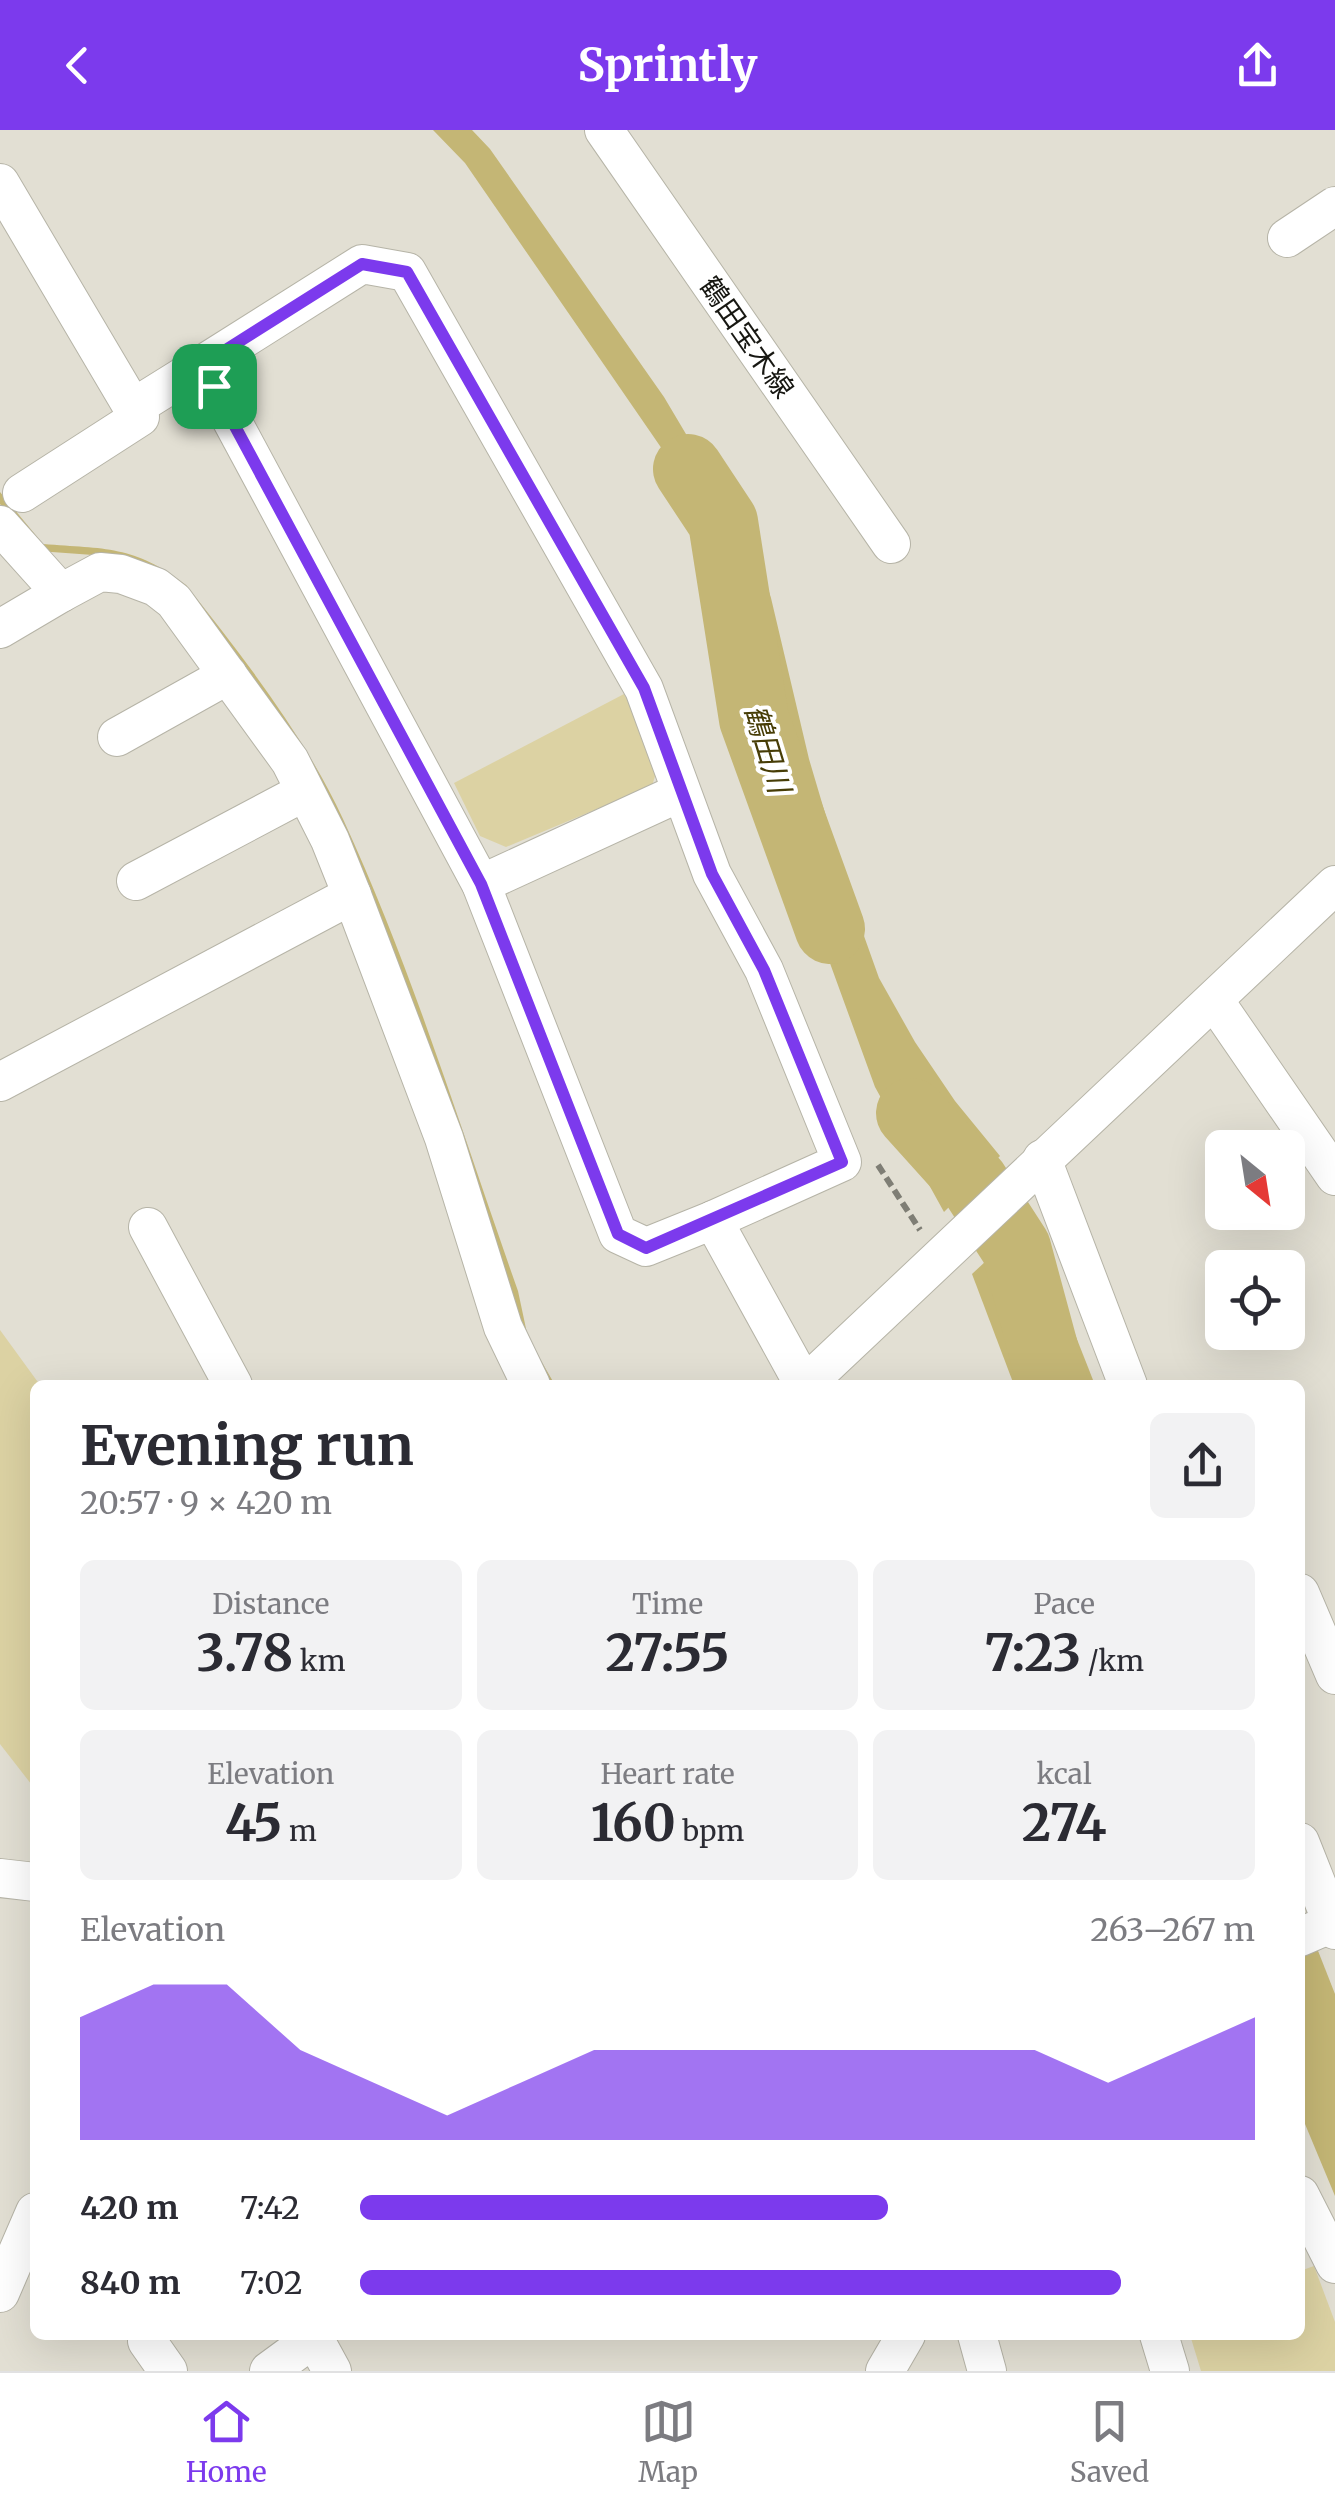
<!DOCTYPE html>
<html lang="en">
<head>
<meta charset="utf-8">
<style>
	body { margin:0; font-family:Merriweather,"Noto Sans JP",serif; background:#f2f2f3; color:#2b2b33; height:100vh; display:flex; flex-direction:column; font-size:38px; white-space:nowrap }
	* { box-sizing:border-box; margin:0 }
	p { font-size:32px; color:#7c7c81 }
	.icon { flex:none; width:55px; height:55px; fill:none; stroke:currentColor; stroke-width:2; stroke-linecap:round; stroke-linejoin:round }
	.map { position:relative; flex:1; overflow:hidden }
	.side { position:absolute; left:30px; top:1250px; width:1275px; height:960px; display:flex; flex-direction:column; background:#fff; border-radius:15px; box-shadow:0 10px 40px #0002 }
	.side>* { flex:none }
	.needle { width:65px; rotate:150deg }
	.buttons { position:absolute; left:1205px; top:1000px; display:grid; gap:20px }
	.buttons a { display:grid; place-items:center; width:100px; height:100px; border-radius:15px; background:#fff; box-shadow:0 10px 40px #0002; font-size:50px }
	.pin { position:absolute; display:grid; place-items:center; width:85px; height:85px; color:#fff; margin:-42px; border-radius:20px; box-shadow:0 5px 15px #0006 }
	.round { display:grid; place-items:center; flex:none; width:105px; height:105px; border-radius:15px; background:#f2f2f3 }
	.summary { display:flex; align-items:center; justify-content:space-between; height:170px; padding:0 50px }
	h1 { font-size:55px; font-weight:700; line-height:75px }
	.stats { display:grid; grid-template-columns:repeat(3,1fr); gap:15px; height:170px; padding:10px 50px }
	.stats div { display:grid; align-content:center; border-radius:15px; background:#f2f2f3; text-align:center }
	.stats b { font-size:50px; font-weight:700 }
	.stats small { font-size:28px; font-weight:400 }
	.stats p { font-size:28px }
	.chart { height:280px; padding:20px 50px }
	.chart p { display:flex; justify-content:space-between }
	.chart svg { width:100%; height:180px; margin-top:10px; fill:#7c3aed; opacity:.7 }
	ul { padding:0 50px; list-style:none; font-size:32px }
	li { display:grid; grid-template-columns:160px 120px 1fr; align-items:center; height:75px }
	li i { height:25px; border-radius:12px; background:#7c3aed }
	header { display:flex; justify-content:space-between; align-items:center; height:130px; padding:0 50px; background:#7c3aed; color:#fff; font-size:45px; font-weight:700 }
	.tab-bar { display:flex; justify-content:space-around; align-items:center; height:140px; border-top:2px solid #e1e1e2; background:#fff; font-size:28px; color:#7c7c81 }
	.tab-bar a { display:grid; justify-items:center; gap:5px }
	.tab-bar .selected { color:#7c3aed }
	.map>svg:first-child { display:block }
	.green { fill:#dcd2a3 }
	.water { fill:#c4b675 }
	.lines { fill:none; stroke-linecap:round; stroke-linejoin:round }
	.river { stroke:#c4b675; stroke-width:70 }
	.minor-casing { stroke:#b6b4a7; stroke-width:40 }
	.path { stroke:#7f7e75; stroke-width:6; stroke-dasharray:10 5; stroke-linecap:butt }
	.minor { stroke:#fff; stroke-width:38 }
	.route-casing { stroke:#fff; stroke-width:20 }
	.route { stroke:#7c3aed; stroke-width:12 }
	.labels { text-anchor:middle; stroke-width:8; stroke-linejoin:round; paint-order:stroke }
	.street-label { font-size:28px; fill:#171712; stroke:#fff }
	.water-label { font-size:30px; font-style:italic; fill:#473d06; stroke:#fff }
</style>
</head>
<body>
<header><svg class="icon" aria-label="back" viewBox="0 0 24 24"><path d="M15 5l-7 7 7 7"/></svg>Sprintly<svg class="icon" aria-label="share" viewBox="0 0 24 24"><path d="M12 15V3M7 8l5-5 5 5M5 13v7h14v-7"/></svg></header>
<div class="map">
<svg width="1335" height="2241" viewBox="0 0 1335 2241">
	<rect width="100%" height="100%" fill="#e2dfd3"/>
	<!-- green -->
	<g class="green">
		<polygon points="624,564 659,633 652,656 506,717 480,706 454,653"/>
		<polygon points="0,1200 40,1255 35,1255 35,1659 0,1614"/>
		<polygon points="1314,2136 1335,2192 1335,2241 1201,2241 1190,2205 1300,2205 1300,2141"/>
	</g>
	<!-- water -->
	<g class="water">
		<polygon points="433,0 472,0 490,19 664,267 756,422 771,468 809,629 849,764 879,848 915,912 955,971 1000,1026 944,1082 875,957 827,825 812,778 760,530 750,466 711,390 465,33"/>
		<path d="M0 362 43 414C105 419 134 415 186 455 243 527 304 605 343 689 413 841 462 1003 518 1161L528 1208 555 1255H545L522 1212 332 687 121 427 38 421 0 374Z"/>
		<polygon points="1030,1090 1095,1255 1014,1255 972,1144"/>
		<polygon points="1300,1775 1335,1864 1335,2066 1300,1982"/>
	</g>
	<g class="lines">
		<!-- river -->
		<g class="river">
			<polyline points="688,339 723,392 754,589 830,799"/>
			<polyline points="911,983 974,1053 1016,1118 1053,1255"/>
		</g>
		<!-- minor casing -->
		<g class="minor-casing">
			<g id="minor">
				<polyline points="604,0 891,414"/>
				<polyline points="0,53 133,278 202,235 481,754 618,1104 646,1117 713,1090 804,1255"/>
				<polyline points="1287,108 1335,76"/>
				<polyline points="202,235 362,134 407,142 644,559 712,744 764,840 842,1032 713,1090"/>
				<polyline points="22,363 140,287 133,278"/>
				<polyline points="0,395 61,463 100,442 121,444 156,457 174,471 290,631 330,710 352,765 444,1008 503,1197 531,1255"/>
				<polyline points="0,499 61,463"/>
				<polyline points="117,607 228,545"/>
				<polyline points="136,751 304,662"/>
				<polyline points="481,754 681,662"/>
				<polyline points="1214,870 1335,1046"/>
				<polyline points="0,952 352,765"/>
				<polyline points="1042,1029 1128,1255"/>
				<polyline points="148,1097 233,1255"/>
				<polyline points="805,1255 1335,755"/>
				<polyline points="1300,1463 1335,1545"/>
				<polyline points="1300,1712 1335,1800"/>
				<polyline points="0,1748 35,1752"/>
				<polyline points="1300,1807 1335,1792"/>
				<polyline points="1300,2065 1335,2134"/>
				<polyline points="0,2163 35,2082"/>
				<polyline points="977,2205 987,2241"/>
				<polyline points="1159,2205 1170,2241"/>
				<polyline points="147,2211 168,2241"/>
				<polyline points="269,2241 314,2208 332,2241"/>
				<polyline points="885,2241 906,2205"/>
			</g>
		</g>
		<!-- path -->
		<polyline class="path" points="878,1035 920,1100"/>
		<!-- minor -->
		<use href="#minor" class="minor"/>
	</g>
	<g class="lines">
		<!-- route casing -->
		<g class="route-casing">
			<polygon id="route" points="362,134 407,142 644,558 712,744 764,840 842,1032 646,1118 618,1104 481,754 202,235"/>
		</g>
		<!-- route -->
		<use href="#route" class="route"/>
	</g>
	<g class="labels">
		<!-- street labels -->
		<g class="street-label">
			<text transform="translate(747 207) rotate(55)" y="10">鶴田宝木線</text>
		</g>
		<!-- water labels -->
		<g class="water-label">
			<text transform="translate(767 619) rotate(73)" y="10">鶴田川</text>
		</g>
	</g>
</svg>
<div class="buttons">
<a><svg class="needle" viewBox="-14 -14 28 28"><path d="M0-13l5 13h-10z" fill="#e53935"/><path d="M0 13l5-13h-10z" fill="#7c7c81"/></svg></a>
<a><svg class="icon" aria-label="locate" viewBox="0 0 24 24"><circle cx="12" cy="12" r="6"/><path d="M12 2v4M12 18v4M2 12h4M18 12h4"/></svg></a>
</div>
<div class="pin" style="left:214px;top:256px;background:#1e9e55"><svg class="icon" aria-label="arrive" viewBox="0 0 24 24"><path d="M6 21V4h12l-3 4 3 4H6"/></svg></div>
<section class="side">
<div class="summary"><div><h1>Evening run</h1><p>20:57 · 9 × 420 m</p></div><a class="round"><svg class="icon" aria-label="share" viewBox="0 0 24 24"><path d="M12 15V3M7 8l5-5 5 5M5 13v7h14v-7"/></svg></a></div>
<div class="stats">
<div><p>Distance</p><b>3.78<small> km</small></b></div>
<div><p>Time</p><b>27:55</b></div>
<div><p>Pace</p><b>7:23<small> /km</small></b></div>
</div>
<div class="stats">
<div><p>Elevation</p><b>45<small> m</small></b></div>
<div><p>Heart rate</p><b>160<small> bpm</small></b></div>
<div><p>kcal</p><b>274</b></div>
</div>
<div class="chart"><p><span>Elevation</span>263–267 m</p>
<svg viewBox="0 0 160 44" preserveAspectRatio="none"><path d="M0 44V14L10 6L20 6L30 22L40 30L50 38L60 30L70 22L80 22L90 22L100 22L110 22L120 22L130 22L140 30L150 22L160 14V44z"/></svg>
</div>
<ul>
<li><b>420 m</b>7:42<i style="width:59%"></i></li>
<li><b>840 m</b>7:02<i style="width:85%"></i></li>
</ul>
</section>
</div>
<nav class="tab-bar">
<a class="selected"><svg class="icon" aria-label="home" viewBox="0 0 24 24"><path d="M3 11l9-7 9 7M6 9v11h12V9"/></svg>Home</a>
<a><svg class="icon" aria-label="map" viewBox="0 0 24 24"><path d="M3 6l6-2 6 2 6-2v14l-6 2-6-2-6 2zM9 4v14M15 6v14"/></svg>Map</a>
<a><svg class="icon" aria-label="saved" viewBox="0 0 24 24"><path d="M7 4h10v16l-5-4-5 4z"/></svg>Saved</a>
</nav>
</body>
</html>
